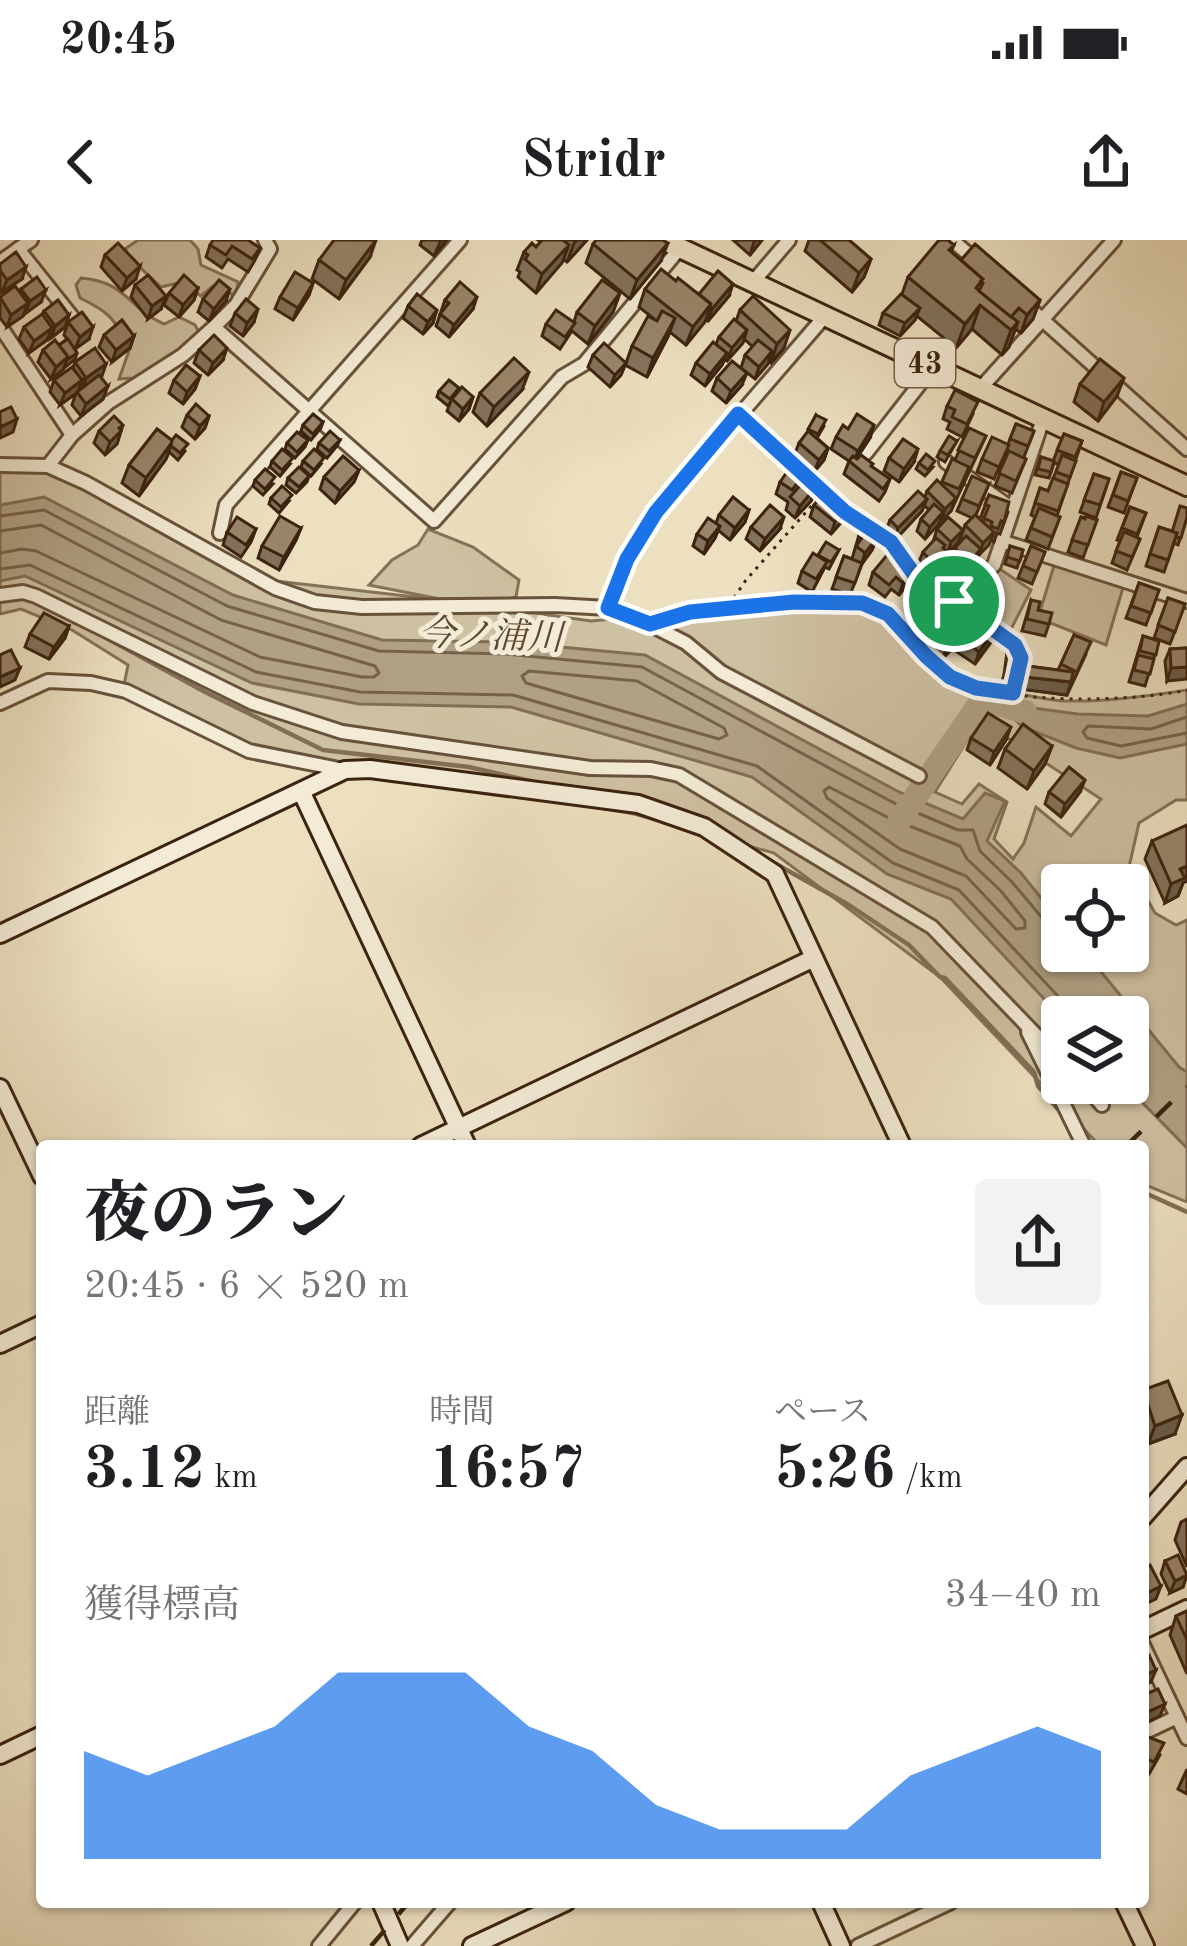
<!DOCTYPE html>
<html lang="ja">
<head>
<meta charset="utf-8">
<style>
	body { margin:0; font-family:"Old Standard TT","Noto Serif JP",serif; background:#f2f2f2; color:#202124; height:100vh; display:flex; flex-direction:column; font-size:45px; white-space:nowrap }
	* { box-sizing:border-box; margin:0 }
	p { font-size:39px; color:#757577 }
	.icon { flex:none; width:66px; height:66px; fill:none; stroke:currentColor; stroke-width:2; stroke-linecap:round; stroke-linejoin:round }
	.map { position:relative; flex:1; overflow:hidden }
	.details { position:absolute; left:36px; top:900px; width:1113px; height:768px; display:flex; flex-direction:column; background:#fff; border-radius:12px; box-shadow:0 3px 9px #0004 }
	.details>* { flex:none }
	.fabs { position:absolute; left:1041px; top:624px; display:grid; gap:24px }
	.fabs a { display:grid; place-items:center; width:108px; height:108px; border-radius:12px; background:#fff; box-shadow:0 3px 9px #0004; font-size:60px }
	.pin { position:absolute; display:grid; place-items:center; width:102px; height:102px; color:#fff; margin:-51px; border:6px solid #fff; border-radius:50%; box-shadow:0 3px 12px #0007 }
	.round { display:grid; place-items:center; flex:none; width:126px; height:126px; border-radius:12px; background:#f2f2f2 }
	.head { display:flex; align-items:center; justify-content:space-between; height:204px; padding:0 48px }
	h1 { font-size:66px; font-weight:800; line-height:90px }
	.metrics { display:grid; grid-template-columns:repeat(3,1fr); gap:18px; height:204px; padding:12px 48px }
	.metrics div { display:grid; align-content:center }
	.metrics b { font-size:60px; font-weight:800 }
	.metrics small { font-size:33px; font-weight:400 }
	.metrics p { font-size:33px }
	.chart { height:336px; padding:24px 48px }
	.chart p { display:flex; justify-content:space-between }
	.chart svg { width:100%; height:216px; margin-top:12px; fill:#1a73e8; opacity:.7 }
	.status { display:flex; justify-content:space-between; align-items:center; height:84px; padding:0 60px; background:#fff; direction:ltr }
	.status svg { height:33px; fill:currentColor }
	header { display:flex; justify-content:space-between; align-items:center; height:156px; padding:0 48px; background:#fff; font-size:54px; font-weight:800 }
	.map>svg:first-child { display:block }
	.green { fill:#cec0a2; stroke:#857258; stroke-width:3; fill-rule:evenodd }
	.water { fill:#b0a084; stroke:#826e55; stroke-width:3 }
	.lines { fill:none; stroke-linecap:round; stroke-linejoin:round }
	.shore { stroke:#76624a; stroke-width:3 }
	.stream { stroke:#826e55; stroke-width:4.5 }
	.river { stroke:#b0a084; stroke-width:24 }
	.street-casing { stroke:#68523b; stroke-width:18 }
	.secondary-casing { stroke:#3c230f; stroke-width:22 }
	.primary-casing { stroke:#3c230f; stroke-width:24 }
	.path { stroke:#3c230f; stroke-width:3; stroke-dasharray:3 6; stroke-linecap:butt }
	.street { stroke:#f3ebd6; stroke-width:12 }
	.secondary { stroke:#f3ebd6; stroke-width:16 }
	.primary { stroke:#ece0c0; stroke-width:18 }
	.rail { stroke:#3c230f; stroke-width:4.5; stroke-dasharray:21 21; stroke-linecap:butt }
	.wall { fill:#83725c; stroke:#3c230f; stroke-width:3 }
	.shaded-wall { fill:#6a5d4b; stroke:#3c230f; stroke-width:3 }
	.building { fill:#98856b; stroke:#3c230f; stroke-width:3 }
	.route-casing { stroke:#fff; stroke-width:24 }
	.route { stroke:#1a73e8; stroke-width:15 }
	.labels { text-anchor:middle; stroke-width:10; stroke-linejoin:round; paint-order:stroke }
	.shield { fill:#f3ebd6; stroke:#735f4b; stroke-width:3 }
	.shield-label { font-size:30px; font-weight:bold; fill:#3c230f }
	.water-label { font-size:36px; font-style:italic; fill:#5f4832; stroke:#f3ebd6 }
</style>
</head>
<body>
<div class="status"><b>20:45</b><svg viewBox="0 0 49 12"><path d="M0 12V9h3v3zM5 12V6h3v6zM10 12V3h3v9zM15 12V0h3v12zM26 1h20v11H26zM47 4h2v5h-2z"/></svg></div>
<header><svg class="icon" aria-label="back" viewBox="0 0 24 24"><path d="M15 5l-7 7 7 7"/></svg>Stridr<svg class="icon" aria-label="share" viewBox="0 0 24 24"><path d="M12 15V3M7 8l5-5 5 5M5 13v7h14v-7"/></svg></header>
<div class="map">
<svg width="1187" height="1706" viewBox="0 0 1187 1706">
	<rect width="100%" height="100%" fill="#ece0c0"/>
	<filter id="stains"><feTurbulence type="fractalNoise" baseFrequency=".00167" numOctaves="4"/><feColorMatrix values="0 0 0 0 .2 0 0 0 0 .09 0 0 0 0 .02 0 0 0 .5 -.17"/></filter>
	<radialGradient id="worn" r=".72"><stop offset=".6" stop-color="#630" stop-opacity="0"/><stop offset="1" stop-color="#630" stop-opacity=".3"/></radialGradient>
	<!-- green -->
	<g class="green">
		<polygon points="138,0 190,0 198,9 201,25 238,42 236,56 213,46 201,56 182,42 161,47 129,17 125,9"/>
		<path d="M81 38C128 42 127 68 164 84L179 77 195 85 202 98 133 138 119 139 130 108C113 78 111 73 80 58L76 45Z"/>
		<path d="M48 226 258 339 450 361 369 345 392 320 418 305 428 289 473 307 519 340 516 357 486 366 591 381 793 362 882 372 935 424 981 455C1009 447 1037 460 1065 461 1106 462 1146 456 1187 450V560H1176L1139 583 1129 627 1155 673 1176 685 1187 680V962L1143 944V906H1100L940 737 774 613 634 574 345 523 274 516 123 450 128 425 72 390 21 369 0 374V231ZM980 480 1101 559 1071 596 1036 567 1024 603 1013 619 994 599 1007 562 979 544 962 564 935 552ZM1062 645H1128V711H1062ZM1062 777H1128V843H1062Z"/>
		<polygon points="1056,319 1125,341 1106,405 1038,378"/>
		<polygon points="994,325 1031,350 1006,399 954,361"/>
	</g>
	<!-- water -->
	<g class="water">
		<polygon points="44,257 233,355 382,400 507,402 645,415 899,552 963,579 985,553 1005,561 987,601 1021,633 1062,684 1062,711 1084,711 1179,827 1187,832 1187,908 1123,843 1128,843 1128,777 1062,778 951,659 887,634 752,537 511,467 359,464 252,443 25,336 0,341 0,265"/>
		<polygon points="996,463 1078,474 1148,476 1187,464 1187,504 1120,518 1076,508 1023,487"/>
	</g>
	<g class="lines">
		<!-- shore -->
		<g class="shore">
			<polyline points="0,276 44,270 227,366 379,411 506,414 642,427 894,563 958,590 973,590 980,611 1012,642 1049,686 1062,690"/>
			<polyline points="0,291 41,285 221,380 375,426 379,433 374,437 362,437 260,417 36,311 22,309 0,313"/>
			<polyline points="0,329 30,325 256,432 360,452 513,455 757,526 893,623 959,650 1070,769 1074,777"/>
			<polygon points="529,431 637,441 724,488 727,495 719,499 526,443 522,436"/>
			<polyline points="1187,477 1151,489 1088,486 1083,492 1087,498 1121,506 1187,493"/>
			<polygon points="829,547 887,577 960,606 967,619 1001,651 1025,681 1025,688 1016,689 966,636 900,609 827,558 824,551"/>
		</g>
		<!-- stream -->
		<g class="stream">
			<polyline points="81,384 205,452 323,510 469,527 539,543"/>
			<polyline points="769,620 849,665 909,705 940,737 945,738 1034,832 1038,846 1063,875"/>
			<polyline points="1143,952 1187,972"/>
		</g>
		<!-- river -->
		<polyline class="river" points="899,581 978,466 989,461 1025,472"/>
		<!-- street casing -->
		<g class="street-casing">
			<g id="street">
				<polyline points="952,0 975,20"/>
				<polyline points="18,9 73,78"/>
				<polyline points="0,22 31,0"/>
				<polyline points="753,42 789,0"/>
				<polyline points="1027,66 1187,209"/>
				<polyline points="0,86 72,195"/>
				<polyline points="214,87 434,281 562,137 584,124 680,8"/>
				<polyline points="980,149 1114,0"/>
				<polyline points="738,174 845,272 891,302 941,372 994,325 1043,179"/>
				<polyline points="866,213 933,127"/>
				<polyline points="946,222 1008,266"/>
				<polyline points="0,225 48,226 86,243 275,348 315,362 362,367 555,365 608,368 649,384 686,403 721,432 919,536"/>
				<polyline points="48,226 72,195 108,163 183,115 214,87 236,65 270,9 265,0"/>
				<polyline points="220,293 226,265 460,0"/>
				<polyline points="1004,302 1187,361"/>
				<polyline points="0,355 23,352 36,356 253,463 342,492 590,528 651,529 679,535 932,687 1062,822"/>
				<polyline points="608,368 627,319 656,272 825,76"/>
				<polyline points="0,463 48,441 91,443 126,451 249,511 344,530"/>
				<polyline points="1028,792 1083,904 1081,906"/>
				<polyline points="1083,843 1102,865"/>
				<polyline points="1143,1405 1187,1498"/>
				<polyline points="1143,1493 1177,1477"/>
				<polyline points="319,1706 355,1662"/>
				<polyline points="412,1706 450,1662"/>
				<polyline points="858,1706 951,1662"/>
			</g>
		</g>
		<!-- secondary casing -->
		<g class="secondary-casing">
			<g id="secondary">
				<polyline points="302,553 467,906"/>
				<polyline points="0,694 345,530 370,529 638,564 704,587 775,634 902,906"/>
				<polyline points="0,848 42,936"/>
				<polyline points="421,906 814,718"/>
				<polyline points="0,1104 42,1084"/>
				<polyline points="1143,1277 1187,1227"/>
				<polyline points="1143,1390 1187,1369"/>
				<polyline points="0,1515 42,1495"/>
				<polyline points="381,1662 400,1706"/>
				<polyline points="821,1662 841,1706"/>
				<polyline points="1124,1662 1145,1706"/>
				<polyline points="472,1706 566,1662"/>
			</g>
		</g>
		<!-- primary casing -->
		<g class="primary-casing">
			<polyline id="primary" points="663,0 1187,246"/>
		</g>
		<!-- path -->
		<g class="path">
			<polyline points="729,365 746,340 815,262"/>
			<polyline points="965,369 986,384"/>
			<path d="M670 378C719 364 775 362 825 363 837 363 850 361 862 363 898 370 918 411 945 432 988 467 1134 462 1187 450"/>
			<path d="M994 390C1023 411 1023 417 1014 452"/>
		</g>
		<!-- street -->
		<use href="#street" class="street"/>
		<!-- secondary -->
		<use href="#secondary" class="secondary"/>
		<!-- primary -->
		<use href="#primary" class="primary"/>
		<!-- rail -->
		<g class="rail">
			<polyline points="1126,906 1187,847"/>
			<polyline points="371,1706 409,1662"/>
		</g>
	</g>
	<!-- wall -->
	<g class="wall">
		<polygon points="422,0 447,0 434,16 420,5"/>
		<polygon points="538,0 587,0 567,22 563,19 536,53 518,37 520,32 517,30 524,12 536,7 541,2"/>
		<polygon points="733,0 762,0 750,15"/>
		<polygon points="809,0 849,0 871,19 864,37 852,52 805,11"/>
		<polygon points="593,4 661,21 630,59 586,23"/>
		<polygon points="210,5 260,8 255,20 248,32 228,19 222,28 206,17"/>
		<polygon points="954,5 951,12 961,20 1040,60 1033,79 1021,93 1015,89 1009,107 1002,115 972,89 956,108 917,76 915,80 900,96 879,85 883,73 902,54 908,37"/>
		<polygon points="105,15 136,39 122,51 101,27"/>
		<polygon points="370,17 339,59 312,39 319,20"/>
		<polygon points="0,24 22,39 2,52 0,49"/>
		<polygon points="676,41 699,54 729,56 708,81 706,79 686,105 670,92 647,137 625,125 621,135 610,147 588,127 593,115 626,123 632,106 653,78 639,67 645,49"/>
		<polygon points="313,43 309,55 293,80 275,69 280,57"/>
		<polygon points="135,45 161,69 148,79 131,57"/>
		<polygon points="198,48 194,60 179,77 164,65 169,53"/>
		<polygon points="21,49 41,62 24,72 23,76 7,87 0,78 0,57 20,52"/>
		<polygon points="620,53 613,72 588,104 572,91 560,109 542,96 546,84 574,82 577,72"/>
		<polygon points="203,59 226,61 209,81 198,72"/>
		<polygon points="445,60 473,69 449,97 436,86"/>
		<polygon points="408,66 433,83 423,94 403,78"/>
		<polygon points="740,70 784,108 771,123 769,121 755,139 741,128 745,115 753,107 744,99 727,121 725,119 722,125 705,146 691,135 696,123 716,104 719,97 736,81"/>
		<polygon points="44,71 69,75 65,87 51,98 49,96 47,100 29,113 19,99 24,87 42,75"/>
		<polygon points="235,73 254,82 243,96 230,86"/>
		<polygon points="68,82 89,99 75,109 77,113 75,119 51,139 38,122 43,110 59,105 67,99 64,95"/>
		<polygon points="104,95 134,96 130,108 112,122 99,107"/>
		<polygon points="199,110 223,120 208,135 194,123"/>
		<polygon points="75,122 106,124 100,137 103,159 81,176 72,165 76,153 60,165 50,152 54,140 73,128"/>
		<polygon points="200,136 195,149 183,164 169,153 174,140"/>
		<polygon points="717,138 742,145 726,163 712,151"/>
		<polygon points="1080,144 1117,156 1098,181 1074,162"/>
		<polygon points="459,148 473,157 469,169 459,181 447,171 451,161 448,166 437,157 439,151"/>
		<polygon points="522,150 487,186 473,172 480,153"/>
		<polygon points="947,166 973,174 962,197 947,189 950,182 943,179"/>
		<polygon points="187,175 209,176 205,188 195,199 182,187"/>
		<polygon points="816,175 824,186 817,198 828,208 824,220 814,232 794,216 799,203 807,194"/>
		<polygon points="323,182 321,188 311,200 301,191 303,185"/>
		<polygon points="1016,184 1034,191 1024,217 1026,219 1012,253 995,246 1008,213 1006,212 994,239 977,232 982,219 1008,204"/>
		<polygon points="969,188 986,196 951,271 940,280 925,299 917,291 921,279 929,270 924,265 922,271 894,301 885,293 890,280 925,257 927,251 941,244 952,219 955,220"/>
		<polygon points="157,189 185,211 178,220 169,212 166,219 139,256 122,243 129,225"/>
		<polygon points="121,190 117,204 105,215 94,203 99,191"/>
		<polygon points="1064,194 1082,201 1057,276 1060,277 1048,309 1026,300 1035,277 1031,275 1040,248 1048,251 1059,224 1054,223 1049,238 1035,235 1041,217 1053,221"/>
		<polygon points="836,197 870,198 857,218 890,239 885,252 879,261 844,234 849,221 831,209"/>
		<polygon points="308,200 305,207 295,218 285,209 287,203"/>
		<polygon points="340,200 337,206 327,218 317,209 319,203"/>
		<polygon points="957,201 945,222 937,217 940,211"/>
		<polygon points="889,218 914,222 899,242 884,231"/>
		<polygon points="272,221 290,224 280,236 270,227"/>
		<polygon points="303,221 321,224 311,236 301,227"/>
		<polygon points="919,223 933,227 925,236 916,229"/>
		<polygon points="359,230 354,242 335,263 320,249 324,237"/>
		<polygon points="1121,232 1137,238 1124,273 1108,267"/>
		<polygon points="1094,234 1109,239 1096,278 1080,272"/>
		<polygon points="309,236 307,242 296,253 286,245 288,238"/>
		<polygon points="255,240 273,244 263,255 253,246"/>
		<polygon points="780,242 802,244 815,248 811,261 795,278 786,270 788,262 776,254"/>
		<polygon points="989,244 976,275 983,282 985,278 981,276 989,255 1008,272 1000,294 997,293 994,302 991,300 979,315 976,322 970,328 966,341 948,361 937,351 941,338 954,324 951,322 949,329 935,344 918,324 923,312 933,302 937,289 963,290 958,302 948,313 952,316 955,308 963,300 961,297 965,285 972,278 957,271 962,259"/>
		<polygon points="271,258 289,261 279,273 269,264"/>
		<polygon points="829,260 845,278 831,294 810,277 814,265"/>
		<polygon points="1130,267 1146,273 1137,297 1140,299 1127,330 1112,323 1120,301 1117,300"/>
		<polygon points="749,270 745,282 730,300 718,290 715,298 704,314 693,306 697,294 716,283 719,275"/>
		<polygon points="1081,277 1097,280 1083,318 1068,312"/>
		<polygon points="1187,277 1178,305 1174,303 1164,332 1146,326 1159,287 1172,291"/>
		<polygon points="751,287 780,289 760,311 746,299"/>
		<polygon points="301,288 296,300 279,330 258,318 262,306"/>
		<polygon points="256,289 251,302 241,317 223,305 227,292"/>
		<polygon points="859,295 877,298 872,310 862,324 850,355 832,349 844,316 852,319"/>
		<polygon points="1010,306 1023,310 1017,328 1005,324"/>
		<polygon points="1031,306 1045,312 1032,344 1018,338"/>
		<polygon points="839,310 829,329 825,327 812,352 798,343 802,331 818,316"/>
		<polygon points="893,320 916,326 912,338 899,355 891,349 885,357 869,345 873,332"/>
		<polygon points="1139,343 1159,350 1146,385 1126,378"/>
		<polygon points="1168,358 1185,364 1170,404 1154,398"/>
		<polygon points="1031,360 1049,384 1045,396 1022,391"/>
		<polygon points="924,380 951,410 943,418 919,393"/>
		<polygon points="69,386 65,398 49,419 25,407 30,394"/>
		<polygon points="995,390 991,402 975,424 957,412 962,399 980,391"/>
		<polygon points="1074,395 1086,414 1067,455 1021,449 1027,426 1058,430"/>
		<polygon points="1143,396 1159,401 1145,446 1129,442"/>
		<polygon points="1187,408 1167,441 1165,421 1170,409"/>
		<polygon points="971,498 1006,500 990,525 967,510"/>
		<polygon points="1052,506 1045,524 1027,549 998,528 1005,509"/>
		<polygon points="1049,552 1080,552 1061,577 1045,564"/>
		<polygon points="1152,601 1183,643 1178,656 1165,663 1145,619"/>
		<polygon points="1143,1150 1175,1194 1148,1204 1143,1190"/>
		<polygon points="1187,1279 1187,1327 1175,1300 1181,1282"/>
		<polygon points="1165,1321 1187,1333 1183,1347 1170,1353 1161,1334"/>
		<polygon points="1187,1371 1187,1434 1170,1395 1176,1376"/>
		<polygon points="1143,1495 1160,1515 1149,1534 1143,1531"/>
		<polygon points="1187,1529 1187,1554 1178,1549"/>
	</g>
	<!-- shaded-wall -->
	<g class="shaded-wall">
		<polygon points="376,0 370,17 339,59 346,40"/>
		<polygon points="441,0 445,0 443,5 434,16"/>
		<polygon points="577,0 587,0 567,22 574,3"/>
		<polygon points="756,0 762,0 750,15 754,2"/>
		<polygon points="668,3 661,21 630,59 637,40"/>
		<polygon points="569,5 562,23 536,53 542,34"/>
		<polygon points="871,19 864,37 852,52 859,33"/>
		<polygon points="140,26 136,39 122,51 127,38"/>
		<polygon points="26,27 22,39 2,52 7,40"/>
		<polygon points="313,43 309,55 293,80 298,68"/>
		<polygon points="733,44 729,56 708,81 712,69"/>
		<polygon points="198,48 194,60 179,77 183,65"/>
		<polygon points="230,49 226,61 209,81 214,69"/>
		<polygon points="46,50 41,62 25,74 30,61"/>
		<polygon points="620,53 613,72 588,104 595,86"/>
		<polygon points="166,56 161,69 148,79 152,66"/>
		<polygon points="477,57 473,69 449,97 454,85"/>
		<polygon points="1040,60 1033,79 1021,93 1027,75"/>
		<polygon points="28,63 23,76 7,87 11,75"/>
		<polygon points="711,64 705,82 686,105 693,87"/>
		<polygon points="980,65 972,89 956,108 965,84"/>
		<polygon points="920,68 915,80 900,96 905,83"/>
		<polygon points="258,69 254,82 243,96 247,83"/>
		<polygon points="437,70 433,83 423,94 428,82"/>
		<polygon points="69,75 65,87 51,98 55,86"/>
		<polygon points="675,78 668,97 647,137 653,118"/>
		<polygon points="1018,82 1009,107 1002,115 1011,90"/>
		<polygon points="93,87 89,99 75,109 80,97"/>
		<polygon points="52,88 47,100 29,113 34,101"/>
		<polygon points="747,90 743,103 727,121 732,108"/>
		<polygon points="790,90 784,108 771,123 777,104"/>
		<polygon points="134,96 130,108 112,122 116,110"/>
		<polygon points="227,108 223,120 208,135 213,123"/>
		<polygon points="772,111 768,124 755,139 759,127"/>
		<polygon points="727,113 722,125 705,146 710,134"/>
		<polygon points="68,117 63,130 51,139 56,127"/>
		<polygon points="626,123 621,135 610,147 615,135"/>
		<polygon points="106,124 102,136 82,151 86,138"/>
		<polygon points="529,132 522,150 487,186 494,167"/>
		<polygon points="747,133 742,145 726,163 731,151"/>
		<polygon points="200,136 195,149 183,164 187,152"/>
		<polygon points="1124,138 1117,156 1098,181 1104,162"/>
		<polygon points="82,140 78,152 60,165 65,153"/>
		<polygon points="108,146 103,159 81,176 86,164"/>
		<polygon points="473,157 469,169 459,181 463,169"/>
		<polygon points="209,176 205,188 195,199 200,186"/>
		<polygon points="17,179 13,192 0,198 0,187"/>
		<polygon points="123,185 117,204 105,215 110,202"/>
		<polygon points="874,185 870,198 853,223 858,211"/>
		<polygon points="173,201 166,219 139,256 146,238"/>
		<polygon points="828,208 824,220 814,232 819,220"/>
		<polygon points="918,209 914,222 899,242 904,229"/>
		<polygon points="359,230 354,242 335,263 340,251"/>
		<polygon points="815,248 811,261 795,278 800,266"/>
		<polygon points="956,258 951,271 941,281 945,269"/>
		<polygon points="927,259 922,271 894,301 898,288"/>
		<polygon points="849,266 845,278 831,294 835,282"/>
		<polygon points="749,270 745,282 730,300 735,288"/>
		<polygon points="943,272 939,284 925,299 930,287"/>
		<polygon points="784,277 780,289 760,311 765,299"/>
		<polygon points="720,286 715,298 704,314 708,301"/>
		<polygon points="301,288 296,300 279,330 284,317"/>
		<polygon points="963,290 958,302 947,315 951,302"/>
		<polygon points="994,292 989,305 979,315 983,303"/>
		<polygon points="877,298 872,310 861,325 865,313"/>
		<polygon points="981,309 976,322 965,334 969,322"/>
		<polygon points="953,317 949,329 935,344 940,332"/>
		<polygon points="916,326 912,338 899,355 903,343"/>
		<polygon points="971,329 966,341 948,361 952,348"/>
		<polygon points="69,386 65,398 49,419 54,407"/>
		<polygon points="995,390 991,402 975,424 979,412"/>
		<polygon points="956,398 951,410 943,418 947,406"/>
		<polygon points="1187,427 1187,439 1167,441 1171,428"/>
		<polygon points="20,428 15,440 0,447 0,437"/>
		<polygon points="1004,435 1013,436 1011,442 1002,441"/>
		<polygon points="1025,437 1071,442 1067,455 1021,449"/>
		<polygon points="1011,487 1006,500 990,525 994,512"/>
		<polygon points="1052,506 1045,524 1027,549 1034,531"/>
		<polygon points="1085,540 1080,552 1061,577 1065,564"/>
		<polygon points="1187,626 1187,641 1183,643 1178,656 1165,663 1171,644 1180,629"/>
		<polygon points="1182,1175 1175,1194 1148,1204 1155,1186"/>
		<polygon points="1187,1335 1183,1347 1170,1353 1175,1341"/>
		<polygon points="1161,1346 1156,1359 1143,1365 1143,1355"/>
		<polygon points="1156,1430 1151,1442 1143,1446 1143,1436"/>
		<polygon points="1165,1464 1160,1476 1143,1484 1143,1474"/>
	</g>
	<!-- building -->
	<g class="building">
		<polygon points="213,0 248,0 260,8 252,19 232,6 226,15 210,5"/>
		<polygon points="334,0 376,0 346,40 319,20"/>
		<polygon points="542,0 563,0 569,5 542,34 525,19 528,15 524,12 532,3 536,7"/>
		<polygon points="596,0 662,0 668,3 637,40 593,4"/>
		<polygon points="820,0 849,0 871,19 859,33"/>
		<polygon points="939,0 948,0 954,5 949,10 983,39 976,48 1018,82 1011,90 980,65 965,84 908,37"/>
		<polygon points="118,3 140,26 127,38 105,15"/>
		<polygon points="975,4 1040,60 1027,75 1019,68 1011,77 979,51 983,43 981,41 983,39 961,20"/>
		<polygon points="16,12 26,27 7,40 0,30 0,24"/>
		<polygon points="661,29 676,41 678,38 711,64 693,87 645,49"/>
		<polygon points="718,31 733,44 712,69 710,66 711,64 699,54"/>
		<polygon points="295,32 313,43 298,68 280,57"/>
		<polygon points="148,35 166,56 152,66 135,45"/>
		<polygon points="184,35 198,48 183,65 169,53"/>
		<polygon points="37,37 46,50 30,61 21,49"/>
		<polygon points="219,40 230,49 214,69 203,59"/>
		<polygon points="602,40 620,53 595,86 577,72"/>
		<polygon points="460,42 477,57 454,85 440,74 449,63 445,60"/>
		<polygon points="15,46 28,63 11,75 0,57"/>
		<polygon points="417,54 437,70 428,82 408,66"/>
		<polygon points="901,54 920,68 905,83 883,73"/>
		<polygon points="753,56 790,90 777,104 740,70"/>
		<polygon points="246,59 258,69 247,83 235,73"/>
		<polygon points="58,60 69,75 55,86 44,71"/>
		<polygon points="556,70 575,83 565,97 546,84"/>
		<polygon points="662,71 675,78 653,118 632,106 648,76 657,81"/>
		<polygon points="82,72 93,87 80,97 68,82"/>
		<polygon points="42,74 52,88 34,101 24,87"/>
		<polygon points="734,79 747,90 732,108 719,97"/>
		<polygon points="122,80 134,96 116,110 104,95"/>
		<polygon points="214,95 227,108 213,123 199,110"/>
		<polygon points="68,99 77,113 67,120 68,117 59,105"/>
		<polygon points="55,100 68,117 56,127 43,110"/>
		<polygon points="758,100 772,111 759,127 745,115"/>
		<polygon points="713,102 727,113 710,134 696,123"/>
		<polygon points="604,103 626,123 615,135 593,115"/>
		<polygon points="95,108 106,124 86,138 75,122"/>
		<polygon points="514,118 529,132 494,167 480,153"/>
		<polygon points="1100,119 1124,138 1104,162 1080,144"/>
		<polygon points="732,121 747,133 731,151 717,138"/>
		<polygon points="186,125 200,136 187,152 174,140"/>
		<polygon points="72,127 82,140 65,153 54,140"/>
		<polygon points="99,135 108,146 86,164 77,152"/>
		<polygon points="449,140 459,148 450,159 439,151"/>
		<polygon points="462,147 473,157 463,169 452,159"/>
		<polygon points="955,150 978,162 967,184 952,177 955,170 947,166"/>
		<polygon points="196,164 209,176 200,186 187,175"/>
		<polygon points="11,167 17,179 0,187 0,172"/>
		<polygon points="313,174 323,182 313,194 303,185"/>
		<polygon points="857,174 874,185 858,211 836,197 843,185 848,189"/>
		<polygon points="816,175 826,180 818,194 808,189"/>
		<polygon points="114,176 123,185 119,188 121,191 110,202 99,191"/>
		<polygon points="1016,184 1034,191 1028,206 1010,199"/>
		<polygon points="969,188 986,196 975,218 958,210"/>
		<polygon points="157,189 173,201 146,238 129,225"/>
		<polygon points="330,191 340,200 329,211 319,203"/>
		<polygon points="808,191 828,208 819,220 799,203"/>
		<polygon points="297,192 308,200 297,212 287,203"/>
		<polygon points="1064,194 1082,201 1075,217 1057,210"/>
		<polygon points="176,195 188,204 180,213 171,206 172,200"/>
		<polygon points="949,196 957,201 948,215 940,211"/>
		<polygon points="992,197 1009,205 999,227 982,219"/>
		<polygon points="903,199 918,209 904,229 889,218"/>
		<polygon points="282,209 293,218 282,230 272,221"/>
		<polygon points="314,209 324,218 314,230 303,221"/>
		<polygon points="1009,211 1026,219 1016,241 999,233"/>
		<polygon points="926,214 935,221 928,230 919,223"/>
		<polygon points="861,215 873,224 871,226 890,239 883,249 849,221 853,216 857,219"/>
		<polygon points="1062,215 1076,221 1070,237 1056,232"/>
		<polygon points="343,216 359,230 340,251 324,237"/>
		<polygon points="1041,217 1054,221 1051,232 1038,229"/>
		<polygon points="952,219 969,227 959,249 942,242"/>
		<polygon points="794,222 807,231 792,250 780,242"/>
		<polygon points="299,227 309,236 299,247 288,238"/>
		<polygon points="265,229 275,237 265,249 255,240"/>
		<polygon points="1121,232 1137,238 1128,261 1113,255"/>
		<polygon points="1094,234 1109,239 1100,265 1084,260"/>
		<polygon points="972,236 989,244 979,266 962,259"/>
		<polygon points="1053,238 1068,244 1058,271 1035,263 1040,248 1048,251"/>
		<polygon points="805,240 815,248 800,266 790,257"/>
		<polygon points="937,240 956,258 945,269 927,251"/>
		<polygon points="282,246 292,255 281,267 271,258"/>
		<polygon points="918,251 927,259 898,288 890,280"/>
		<polygon points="834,254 849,266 835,282 814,265 822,255 829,260"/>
		<polygon points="989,255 1009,262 1004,282 1001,281 998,289 991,286 992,282 984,278 989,266 985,264"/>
		<polygon points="733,257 749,270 735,288 719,275"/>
		<polygon points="934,264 943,272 930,287 921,279"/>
		<polygon points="770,265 784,277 765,299 751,287"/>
		<polygon points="1180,266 1187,268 1187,277 1181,298 1176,297 1177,293 1172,292"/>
		<polygon points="1130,267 1146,273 1137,294 1122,288"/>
		<polygon points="1039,268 1060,277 1052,297 1031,288"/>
		<polygon points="975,275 994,292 983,303 965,285"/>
		<polygon points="280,276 301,288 284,317 262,306"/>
		<polygon points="1086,276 1097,280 1088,305 1072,300 1081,277 1085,279"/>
		<polygon points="237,277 256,289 246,305 227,292"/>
		<polygon points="948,277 963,290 951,302 937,289"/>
		<polygon points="708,278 720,286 708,301 697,294"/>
		<polygon points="1159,287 1177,293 1168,320 1150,314"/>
		<polygon points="864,288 877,298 865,313 856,306 862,298 859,295"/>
		<polygon points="1124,292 1140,299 1132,317 1116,311"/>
		<polygon points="966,296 981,309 969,322 955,308"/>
		<polygon points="936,298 945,305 943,308 953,317 940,332 923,312"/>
		<polygon points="826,302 839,310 831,322 818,315"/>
		<polygon points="1010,306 1023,310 1020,321 1007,317"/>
		<polygon points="1031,306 1045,312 1037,332 1023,326"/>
		<polygon points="899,312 916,326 903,343 896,337 889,345 873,332 887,315 893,320"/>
		<polygon points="813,313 827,322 816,339 802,331"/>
		<polygon points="844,316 862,323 855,343 836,337"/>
		<polygon points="960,318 971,329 952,348 941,338"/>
		<polygon points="1139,343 1159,350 1151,373 1131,366"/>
		<polygon points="1168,358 1185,364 1175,392 1158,385"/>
		<polygon points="1031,360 1040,362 1038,370 1052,373 1049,384 1027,379"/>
		<polygon points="932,372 956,398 947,406 924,380"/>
		<polygon points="44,373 69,386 54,407 30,394"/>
		<polygon points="986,383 995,390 979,412 962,399 972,386 980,391"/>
		<polygon points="1074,395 1091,402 1077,432 1061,424"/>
		<polygon points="1143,396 1159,401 1156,415 1140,411"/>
		<polygon points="1187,408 1187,427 1171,428 1170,409"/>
		<polygon points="11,410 20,428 0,437 0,415"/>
		<polygon points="1007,412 1016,413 1013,436 1004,435"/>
		<polygon points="1138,415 1154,419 1150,434 1134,430"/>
		<polygon points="1027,426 1073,432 1071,442 1025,437"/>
		<polygon points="988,473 1011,487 994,512 971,498"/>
		<polygon points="1023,484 1052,506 1034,531 1005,509"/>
		<polygon points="1069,527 1085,540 1065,564 1049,552"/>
		<polygon points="1187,585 1187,626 1180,629 1185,638 1171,644 1152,601"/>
		<polygon points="1168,1141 1182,1175 1155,1186 1143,1150"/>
		<polygon points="1178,1315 1187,1335 1175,1341 1165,1321"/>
		<polygon points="1150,1325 1161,1346 1143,1355 1143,1329"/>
		<polygon points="1187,1371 1187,1400 1176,1376"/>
		<polygon points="1149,1415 1156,1430 1143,1436 1143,1417"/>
		<polygon points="1158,1449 1165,1464 1143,1474 1143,1455"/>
		<polygon points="1143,1495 1164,1503 1154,1522 1143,1517"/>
	</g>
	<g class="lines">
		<!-- route casing -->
		<g class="route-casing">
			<polygon id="route" points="738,174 845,272 891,302 941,372 954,361 1015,405 1021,418 1013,453 976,448 950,437 926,416 888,374 862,363 794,362 690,372 650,384 608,368 627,319 656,272"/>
		</g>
		<!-- route -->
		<use href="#route" class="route"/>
	</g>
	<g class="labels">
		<!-- shield labels -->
		<rect class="shield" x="895" y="99" width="60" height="48" rx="9"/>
		<g class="shield-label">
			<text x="925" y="133">43</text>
		</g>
		<!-- water labels -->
		<g class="water-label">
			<text transform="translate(491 394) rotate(2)" y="13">今ノ浦川</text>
		</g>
	</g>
	<rect width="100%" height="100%" filter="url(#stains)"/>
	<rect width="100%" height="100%" fill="url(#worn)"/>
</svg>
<div class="fabs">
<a><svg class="icon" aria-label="locate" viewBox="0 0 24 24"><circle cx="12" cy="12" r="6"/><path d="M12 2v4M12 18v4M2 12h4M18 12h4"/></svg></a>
<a><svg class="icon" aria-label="layers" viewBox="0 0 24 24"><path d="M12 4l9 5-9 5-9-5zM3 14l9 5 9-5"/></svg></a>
</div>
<div class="pin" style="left:954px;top:361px;background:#1e9e55"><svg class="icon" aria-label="arrive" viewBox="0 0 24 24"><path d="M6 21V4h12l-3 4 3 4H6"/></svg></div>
<section class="details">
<div class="head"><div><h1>夜のラン</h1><p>20:45 · 6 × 520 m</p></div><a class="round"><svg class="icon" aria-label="share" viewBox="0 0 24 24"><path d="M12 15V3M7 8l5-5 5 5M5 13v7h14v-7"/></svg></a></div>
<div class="metrics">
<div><p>距離</p><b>3.12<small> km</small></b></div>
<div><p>時間</p><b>16:57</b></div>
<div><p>ペース</p><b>5:26<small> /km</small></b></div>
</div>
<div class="chart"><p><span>獲得標高</span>34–40 m</p>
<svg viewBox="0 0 160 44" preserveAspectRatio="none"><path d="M0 44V22L10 27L20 22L30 17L40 6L50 6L60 6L70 17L80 22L90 33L100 38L110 38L120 38L130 27L140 22L150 17L160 22V44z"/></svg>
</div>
</section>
</div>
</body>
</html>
